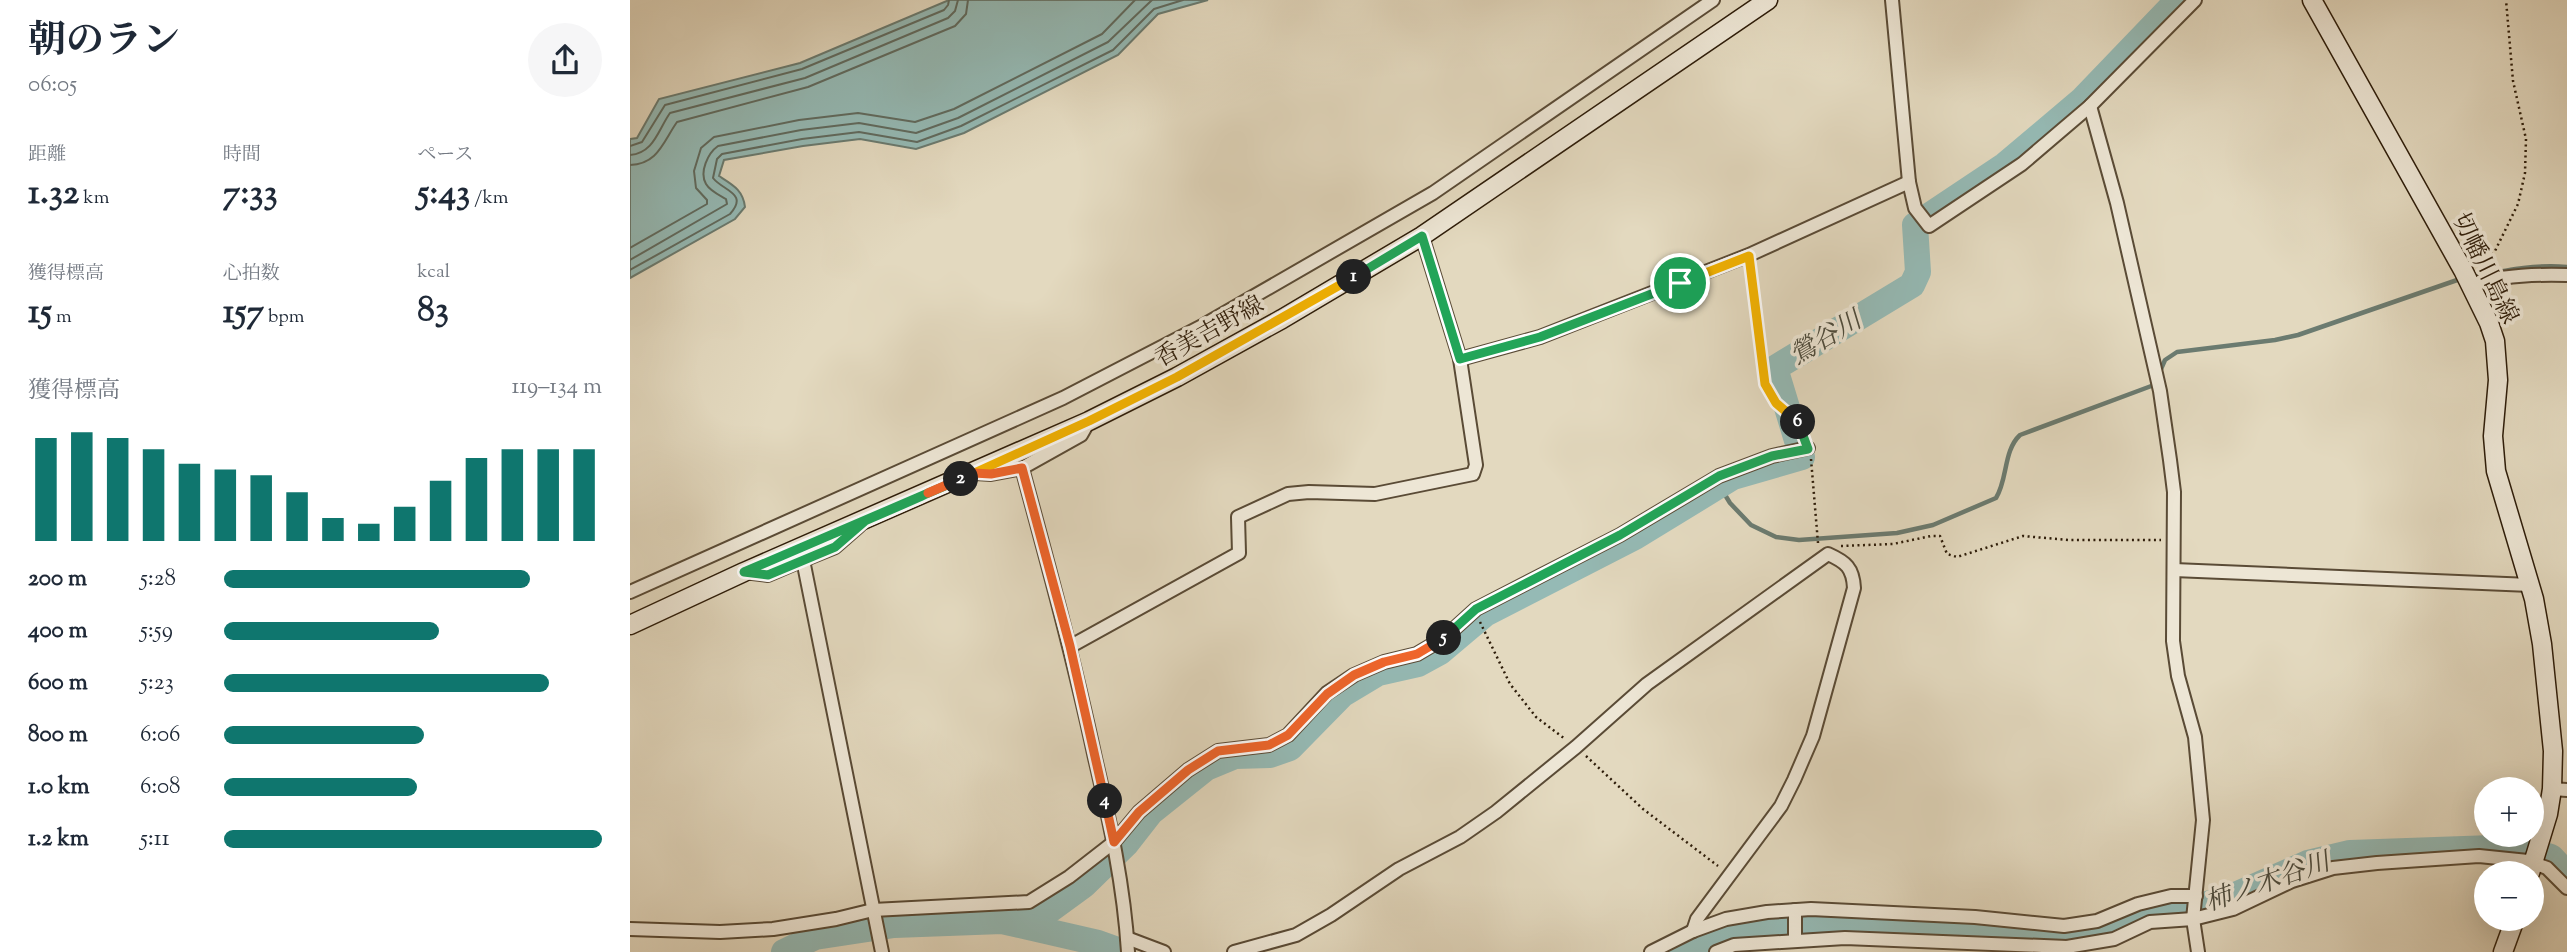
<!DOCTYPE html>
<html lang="ja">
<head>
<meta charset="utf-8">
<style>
	body { margin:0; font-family:"Sorts Mill Goudy","Noto Serif JP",serif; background:#f6f6f7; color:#1f2937; height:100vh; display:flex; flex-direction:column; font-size:26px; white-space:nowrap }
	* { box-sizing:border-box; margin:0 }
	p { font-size:23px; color:#747a83 }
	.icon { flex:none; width:38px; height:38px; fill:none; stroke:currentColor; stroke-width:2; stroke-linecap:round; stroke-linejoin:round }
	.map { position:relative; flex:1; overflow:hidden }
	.drawer { display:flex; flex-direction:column; background:#fff; width:630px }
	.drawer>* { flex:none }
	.fabs { position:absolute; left:1844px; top:777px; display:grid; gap:14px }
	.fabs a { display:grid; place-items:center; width:70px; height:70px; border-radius:50%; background:#fff; box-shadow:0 7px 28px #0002; font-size:35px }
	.pin { position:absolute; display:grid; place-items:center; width:60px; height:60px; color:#fff; margin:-30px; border:4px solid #fff; border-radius:50%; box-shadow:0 2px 7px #0007 }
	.km { position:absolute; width:35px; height:35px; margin:-18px; border-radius:50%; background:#222; color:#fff; font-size:19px; line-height:35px; text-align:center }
	.round { display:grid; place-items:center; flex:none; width:74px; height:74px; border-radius:37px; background:#f6f6f7 }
	.head { display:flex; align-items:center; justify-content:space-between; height:119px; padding:0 28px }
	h1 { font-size:38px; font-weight:700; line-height:52px }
	.metrics { display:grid; grid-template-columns:repeat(3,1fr); gap:10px; height:119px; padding:7px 28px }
	.metrics div { display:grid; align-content:center }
	.metrics b { font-size:35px; font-weight:700 }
	.metrics small { font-size:19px; font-weight:400 }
	.metrics p { font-size:19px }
	.chart { height:196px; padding:14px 28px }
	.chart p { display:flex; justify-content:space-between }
	.chart svg { width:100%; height:126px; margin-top:7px; stroke:#0f766e; stroke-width:6 }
	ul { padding:0 28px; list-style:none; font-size:23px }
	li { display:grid; grid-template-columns:112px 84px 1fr; align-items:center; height:52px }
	li i { height:18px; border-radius:9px; background:#0f766e }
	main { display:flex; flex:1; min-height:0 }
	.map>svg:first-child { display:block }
	.water { fill:#95bab5; stroke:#6b7b70; stroke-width:2 }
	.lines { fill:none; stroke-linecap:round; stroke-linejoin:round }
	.shore { stroke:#616b5f; stroke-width:2 }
	.stream { stroke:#6b7b70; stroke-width:4.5 }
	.river { stroke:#95bab5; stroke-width:26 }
	.minor-casing { stroke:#5a4b36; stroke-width:16 }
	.secondary-casing { stroke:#2d1c09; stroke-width:21 }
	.path { stroke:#2d1c09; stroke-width:2.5; stroke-dasharray:2 3.5; stroke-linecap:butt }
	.minor { stroke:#ede6d5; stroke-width:12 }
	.secondary { stroke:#ede6d5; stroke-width:18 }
	.split-1-casing { stroke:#fff; stroke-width:14 }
	.split-2-casing { stroke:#fff; stroke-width:14 }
	.split-3-casing { stroke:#fff; stroke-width:14 }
	.split-4-casing { stroke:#fff; stroke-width:14 }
	.split-5-casing { stroke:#fff; stroke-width:14 }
	.split-6-casing { stroke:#fff; stroke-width:14 }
	.split-7-casing { stroke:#fff; stroke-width:14 }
	.split-1 { stroke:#22a559; stroke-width:9 }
	.split-2 { stroke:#f5b400; stroke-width:9 }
	.split-3 { stroke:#22a559; stroke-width:9 }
	.split-4 { stroke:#f0652b; stroke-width:9 }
	.split-5 { stroke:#f0652b; stroke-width:9 }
	.split-6 { stroke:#22a559; stroke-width:9 }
	.split-7 { stroke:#f5b400; stroke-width:9 }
	.labels { text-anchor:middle; stroke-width:7; stroke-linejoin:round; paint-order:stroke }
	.street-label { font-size:24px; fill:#2d1c09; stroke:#ede6d5 }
	.water-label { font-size:26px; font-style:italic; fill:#4c4b3d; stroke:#ede6d5 }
</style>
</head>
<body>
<main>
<section class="drawer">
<div class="head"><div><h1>朝のラン</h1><p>06:05</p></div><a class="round"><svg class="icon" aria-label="share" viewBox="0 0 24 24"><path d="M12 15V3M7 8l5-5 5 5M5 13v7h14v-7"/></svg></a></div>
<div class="metrics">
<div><p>距離</p><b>1.32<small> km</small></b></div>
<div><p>時間</p><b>7:33</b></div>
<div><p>ペース</p><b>5:43<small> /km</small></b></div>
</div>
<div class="metrics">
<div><p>獲得標高</p><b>15<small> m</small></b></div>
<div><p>心拍数</p><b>157<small> bpm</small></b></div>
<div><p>kcal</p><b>83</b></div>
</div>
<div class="chart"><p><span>獲得標高</span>119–134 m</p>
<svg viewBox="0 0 160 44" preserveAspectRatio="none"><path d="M5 44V8M15 44V6M25 44V8M35 44V12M45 44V17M55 44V19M65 44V21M75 44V27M85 44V36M95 44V38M105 44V32M115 44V23M125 44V15M135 44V12M145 44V12M155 44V12"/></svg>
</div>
<ul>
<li><b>200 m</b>5:28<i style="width:81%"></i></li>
<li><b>400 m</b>5:59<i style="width:57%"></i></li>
<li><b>600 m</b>5:23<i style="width:86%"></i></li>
<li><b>800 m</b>6:06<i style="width:53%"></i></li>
<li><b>1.0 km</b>6:08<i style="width:51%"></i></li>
<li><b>1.2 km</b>5:11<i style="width:100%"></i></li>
</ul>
</section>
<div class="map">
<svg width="1937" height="952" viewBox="0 0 1937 952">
	<rect width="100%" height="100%" fill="#e3d9bf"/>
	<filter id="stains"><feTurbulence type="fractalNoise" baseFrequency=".00286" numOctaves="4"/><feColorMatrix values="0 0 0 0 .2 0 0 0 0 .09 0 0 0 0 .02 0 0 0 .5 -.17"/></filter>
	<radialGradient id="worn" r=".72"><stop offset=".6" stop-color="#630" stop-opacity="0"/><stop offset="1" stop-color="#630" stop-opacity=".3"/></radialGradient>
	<!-- water -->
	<path class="water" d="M319 0H578L528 14 488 55 334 133 286 149 230 139 173 146 94 160 89 176C103 185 113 190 115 207L105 219 0 278V139L7 138 29 99 170 63Z"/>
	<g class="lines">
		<!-- shore -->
		<g class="shore">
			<polyline points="0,146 12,142 35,105 172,69 314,10 318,5 319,0"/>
			<path d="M0 155C24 153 28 130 40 113L175 78 318 18 325 11 328 0"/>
			<path d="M0 165C28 164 33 142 47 122L178 87 325 26 336 14 338 0"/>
			<polyline points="0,248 77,204 77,200 66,188 64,171 71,148 84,137 169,120 228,113 285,122 324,109 472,34 505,0"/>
			<path d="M0 260 97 204 96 199C89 195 80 191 76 184 69 172 78 153 88 146L171 130 229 123 286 133 328 118 478 42 522 0"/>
			<path d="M0 270 100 214C119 193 93 191 83 178L87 159 92 154 172 139 229 132 287 142 331 126 483 50 524 9 553 0"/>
		</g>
		<!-- stream -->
		<g class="stream">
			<path d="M1841 277C1873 271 1904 264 1937 267"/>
			<polyline points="1531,369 1535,360 1547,352 1645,340 1668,335 1833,278"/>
			<path d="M1089 485 1100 503 1121 525 1146 537 1169 540 1267 533 1303 525 1366 498C1378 479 1373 451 1390 435L1524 385"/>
		</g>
		<!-- river -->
		<g class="river">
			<polyline points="372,921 417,912 454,885 496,844 521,812 576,768 605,756 640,755 660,748 713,694 748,673 788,664 810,652 855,614 1005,537 1103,477 1172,457 1145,368 1282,285 1288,272 1285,225 1375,165 1452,100 1548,0"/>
			<polyline points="154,952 185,937 264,925 372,921 468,943 493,952"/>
			<polyline points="1045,952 1085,935 1184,924 1315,927 1436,939 1471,933 1514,912 1577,904 1601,897 1678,863 1720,853 1891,847 1921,857 1937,874"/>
		</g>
		<!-- minor casing -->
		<g class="minor-casing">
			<g id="minor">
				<polyline points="1262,0 1279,182 1285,208 1299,226 1392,164 1460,106 1565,0"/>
				<polyline points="1460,106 1487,203 1530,391 1540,460 1544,492 1543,641 1548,676 1565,737 1573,820 1563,919 1568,952"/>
				<path d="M1841 285C1872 275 1905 274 1937 275"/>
				<polyline points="830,359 910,337 1119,255 1279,182"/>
				<path d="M392 468C418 564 444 660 465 758 480 822 494 886 498 952"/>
				<polyline points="345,473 361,474 392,468 451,435 459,421"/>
				<polyline points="173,560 205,547 229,526"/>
				<polyline points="1544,570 1900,585"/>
				<polyline points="114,572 138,575 173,560 252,952"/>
				<polyline points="0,592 433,398 574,325 803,193 1083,0"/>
				<polyline points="441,646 609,553 608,517 658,494 679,492 745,494 843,474 846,465 830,359 792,236"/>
				<polyline points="1922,789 1937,790"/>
				<polyline points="0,929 90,932 143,929 206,919 243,910 399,902 439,877 484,842 509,812 558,770 588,751 639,745 658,735 697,693 724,675 754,662 787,654 814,638 846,609 990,535 1089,476 1142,456 1178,448"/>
				<polyline points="497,938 534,952"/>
				<polyline points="1165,940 1165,910"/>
				<path d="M604 952 666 935 701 915 769 869 830 837 866 812 946 747 1017 684 1198 554C1216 562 1223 568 1224 588L1183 736 1164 780 1151 806 1067 919 1063 931"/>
				<polyline points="1021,952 1063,931 1096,919 1137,912 1181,909 1345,917 1434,926 1467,921 1508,904 1541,896 1566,896"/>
				<polyline points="1086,952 1104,945 1215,938 1437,947 1484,939 1520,922 1563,919 1603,909 1662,881 1703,868 1747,863 1849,856 1898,861 1917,868 1937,888"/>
			</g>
		</g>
		<!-- secondary casing -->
		<g class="secondary-casing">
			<g id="secondary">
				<polyline points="1682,0 1833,270 1859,323 1865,341 1868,380 1863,436 1866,471 1904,599 1912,644 1923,751 1922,789 1918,814 1900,873"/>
				<polyline points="0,625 114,572 459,421 547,377 652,319 792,236 1138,0"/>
				<polyline points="1873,952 1885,919"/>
			</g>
		</g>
		<!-- path -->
		<g class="path">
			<polyline points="1849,265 1864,253 1888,204 1895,173 1896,139 1883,81 1876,0"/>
			<polyline points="1121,269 1135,384 1146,403 1168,421 1173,436"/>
			<polyline points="1181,459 1188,543"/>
			<polyline points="1211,546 1263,544 1301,536 1310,536 1317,554 1327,557 1393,536 1438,540 1531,540"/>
			<polyline points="850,622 880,684 906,717 935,739"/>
			<polyline points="956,756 1013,809 1088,866"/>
		</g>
		<!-- minor -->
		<use href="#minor" class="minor"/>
		<!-- secondary -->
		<use href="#secondary" class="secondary"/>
	</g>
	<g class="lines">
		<!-- split-1 casing -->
		<g class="split-1-casing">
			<polyline id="split-1" points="724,277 792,236 830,359 910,337 1050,283"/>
		</g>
		<!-- split-2 casing -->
		<g class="split-2-casing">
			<polyline id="split-2" points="331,479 459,421 547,377 724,277"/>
		</g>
		<!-- split-3 casing -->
		<g class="split-3-casing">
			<polyline id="split-3" points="298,493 290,497 235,521 205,547 138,575 114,572 331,479"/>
		</g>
		<!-- split-4 casing -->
		<g class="split-4-casing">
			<polyline id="split-4" points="298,493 344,473 361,474 392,468 440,646 475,801"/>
		</g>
		<!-- split-5 casing -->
		<g class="split-5-casing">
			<polyline id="split-5" points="475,801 484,842 509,812 558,770 588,751 639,745 658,735 697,694 724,675 754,662 787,654 814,638"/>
		</g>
		<!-- split-6 casing -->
		<g class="split-6-casing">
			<polyline id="split-6" points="814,638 846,609 990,535 1089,476 1142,456 1178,449 1168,422"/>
		</g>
		<!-- split-7 casing -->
		<g class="split-7-casing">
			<polyline id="split-7" points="1050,283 1119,256 1135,384 1146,403 1168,422"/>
		</g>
		<!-- split-1 -->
		<use href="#split-1" class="split-1"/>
		<!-- split-2 -->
		<use href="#split-2" class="split-2"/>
		<!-- split-3 -->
		<use href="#split-3" class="split-3"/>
		<!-- split-4 -->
		<use href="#split-4" class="split-4"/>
		<!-- split-5 -->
		<use href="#split-5" class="split-5"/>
		<!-- split-6 -->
		<use href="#split-6" class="split-6"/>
		<!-- split-7 -->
		<use href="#split-7" class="split-7"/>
	</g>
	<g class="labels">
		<!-- street labels -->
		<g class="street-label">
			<text transform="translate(1856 268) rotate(64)" y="8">切幡川島線</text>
			<text transform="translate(579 331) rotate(-29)" y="8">香美吉野線</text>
		</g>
		<!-- water labels -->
		<g class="water-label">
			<text transform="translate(1195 337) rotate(-31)" y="9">鶯谷川</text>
			<text transform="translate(1637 881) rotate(-19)" y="9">柿ノ木谷川</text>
		</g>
	</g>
	<rect width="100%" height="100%" filter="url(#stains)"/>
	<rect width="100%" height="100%" fill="url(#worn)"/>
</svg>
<div class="fabs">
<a>+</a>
<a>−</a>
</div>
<div class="pin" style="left:1050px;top:283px;background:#1e9e55"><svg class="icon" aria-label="arrive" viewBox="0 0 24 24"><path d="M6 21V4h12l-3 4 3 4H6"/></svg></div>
<b class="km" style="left:724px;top:277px">1</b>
<b class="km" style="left:331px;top:479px">2</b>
<b class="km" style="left:475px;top:801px">4</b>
<b class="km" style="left:814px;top:638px">5</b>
<b class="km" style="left:1168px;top:422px">6</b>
</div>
</main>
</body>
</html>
